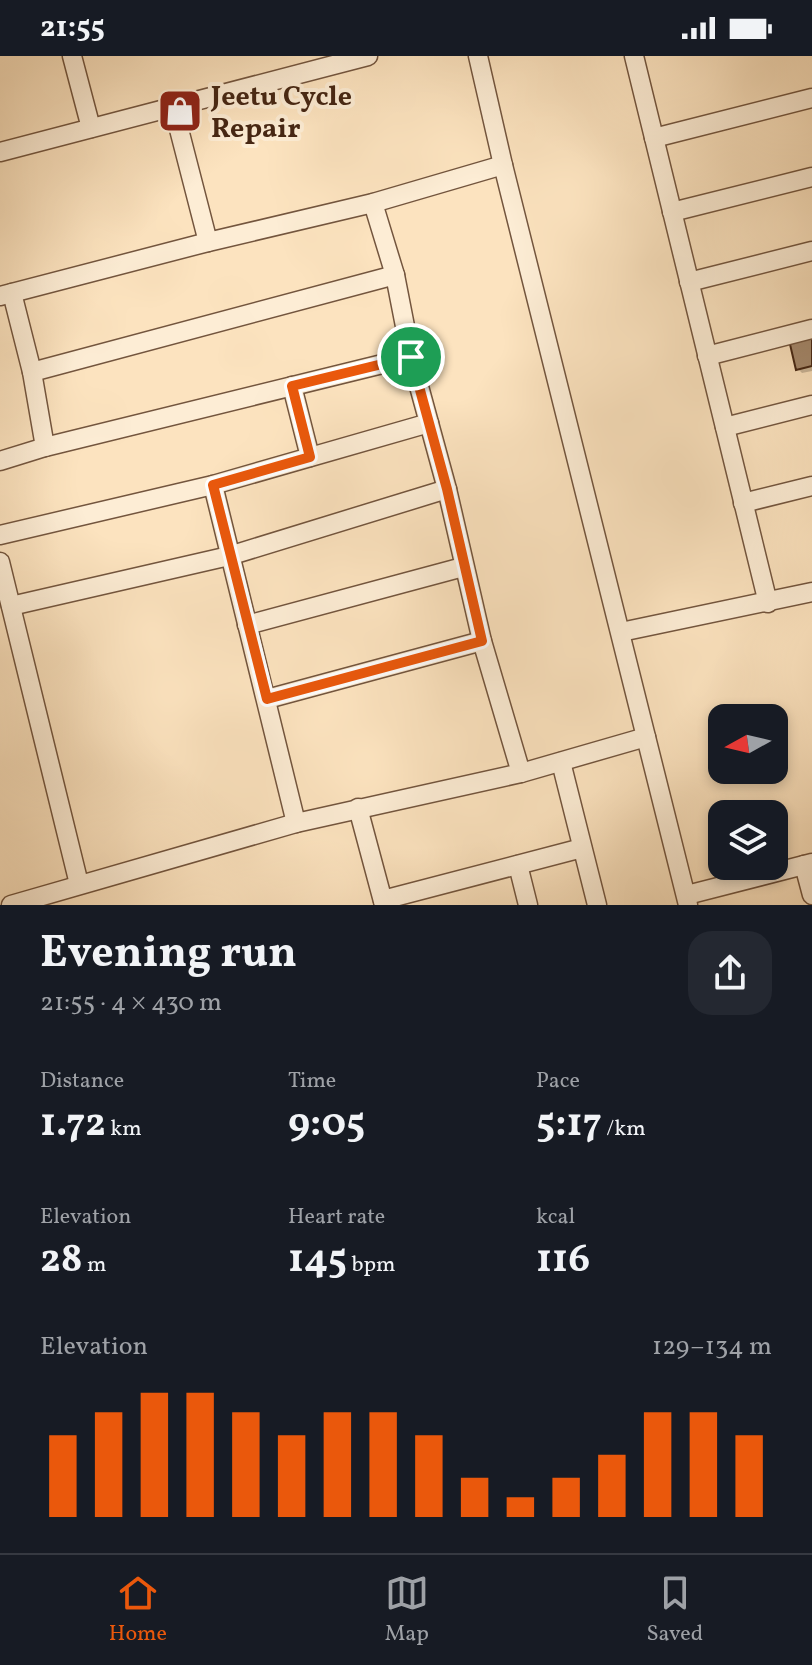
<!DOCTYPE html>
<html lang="en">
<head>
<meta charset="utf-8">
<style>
	body { margin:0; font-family:Vollkorn,serif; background:#242831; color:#f1f3f6; height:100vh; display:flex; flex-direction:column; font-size:30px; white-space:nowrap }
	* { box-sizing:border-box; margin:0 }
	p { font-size:26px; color:#9ea1a6 }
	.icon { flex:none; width:44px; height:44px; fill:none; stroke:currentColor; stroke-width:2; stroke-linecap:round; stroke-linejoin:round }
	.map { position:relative; height:849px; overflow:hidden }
	.sheet { display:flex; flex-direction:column; background:#171b24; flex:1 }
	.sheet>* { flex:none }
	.needle { width:52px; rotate:262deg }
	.buttons { position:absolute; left:708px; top:648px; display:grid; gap:16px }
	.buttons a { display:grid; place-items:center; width:80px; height:80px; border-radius:16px; background:#171b24; box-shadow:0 4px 12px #0003; font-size:40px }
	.pin { position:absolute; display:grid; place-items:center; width:68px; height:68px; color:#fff; margin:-34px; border:4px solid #fff; border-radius:50%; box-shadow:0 2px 8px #0007 }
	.round { display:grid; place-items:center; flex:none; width:84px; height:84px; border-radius:24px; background:#242831 }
	.summary { display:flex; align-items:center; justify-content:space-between; height:136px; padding:0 40px }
	h1 { font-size:44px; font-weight:700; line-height:60px }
	.figures { display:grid; grid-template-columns:repeat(3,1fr); gap:12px; height:136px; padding:8px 40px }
	.figures div { display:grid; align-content:center }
	.figures b { font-size:40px; font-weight:700 }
	.figures small { font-size:22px; font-weight:400 }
	.figures p { font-size:22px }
	.chart { height:224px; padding:16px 40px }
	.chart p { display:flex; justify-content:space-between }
	.chart svg { width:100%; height:144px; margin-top:8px; stroke:#ea580c; stroke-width:6 }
	.status { display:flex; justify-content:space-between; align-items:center; height:56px; padding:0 40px; background:#171b24; direction:ltr }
	.status svg { height:22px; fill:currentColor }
	.tab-bar { display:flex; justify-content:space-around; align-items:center; height:112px; border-top:2px solid #363941; background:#171b24; font-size:22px; color:#9ea1a6 }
	.tab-bar a { display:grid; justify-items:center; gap:4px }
	.tab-bar .current { color:#ea580c }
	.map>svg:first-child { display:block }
	.shadow { fill:#0003 }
	.building { fill:#a4886c; stroke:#452613; stroke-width:2 }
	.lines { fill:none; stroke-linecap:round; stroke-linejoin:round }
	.minor-casing { stroke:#73553e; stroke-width:21 }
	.minor { stroke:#fdedd5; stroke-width:18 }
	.route-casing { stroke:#fff; stroke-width:16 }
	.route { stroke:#ea580c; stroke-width:10 }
	.labels { text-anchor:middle; stroke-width:8; stroke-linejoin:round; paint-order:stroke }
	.poi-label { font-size:28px; font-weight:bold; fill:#452613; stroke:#fdedd5; text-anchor:start }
</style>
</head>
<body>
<div class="status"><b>21:55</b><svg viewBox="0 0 49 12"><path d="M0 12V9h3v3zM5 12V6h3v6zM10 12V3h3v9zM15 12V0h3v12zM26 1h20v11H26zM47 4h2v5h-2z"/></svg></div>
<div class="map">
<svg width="812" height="849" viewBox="0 0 812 849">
	<rect width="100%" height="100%" fill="#fce3bf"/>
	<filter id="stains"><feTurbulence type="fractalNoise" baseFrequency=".0025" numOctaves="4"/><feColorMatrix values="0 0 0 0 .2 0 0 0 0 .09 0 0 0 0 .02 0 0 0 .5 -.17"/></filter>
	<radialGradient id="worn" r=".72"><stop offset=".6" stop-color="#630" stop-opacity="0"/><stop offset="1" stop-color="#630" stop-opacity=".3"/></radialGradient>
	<!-- shadow -->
	<polygon class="shadow" points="812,280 812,315 802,317 798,313"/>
	<!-- building -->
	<polygon class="building" points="812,278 812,310 796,314 789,284"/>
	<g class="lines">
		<!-- minor casing -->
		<g class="minor-casing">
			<g id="minor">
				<polyline points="72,0 91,72"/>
				<polyline points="478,0 503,109 688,849"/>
				<polyline points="634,0 768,547"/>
				<polyline points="173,50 208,186"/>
				<polyline points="654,82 812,42"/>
				<polyline points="0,96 368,0"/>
				<polyline points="373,147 395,219 411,301 447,433 482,585 521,717"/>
				<polyline points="672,156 812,121"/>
				<polyline points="689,226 812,195"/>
				<polyline points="12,237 32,316 45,391"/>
				<polyline points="0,240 208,186 373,147 503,109"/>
				<polyline points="707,300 812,273"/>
				<polyline points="32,316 395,219"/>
				<polyline points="292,330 310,401"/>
				<polyline points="725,371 812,349"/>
				<polyline points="0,405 45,391 411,301"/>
				<polyline points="213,429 296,767"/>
				<polyline points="743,447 812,430"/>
				<polyline points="0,479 213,429 429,367"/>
				<polyline points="0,506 79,828"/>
				<polyline points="11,550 229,500 447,433"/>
				<polyline points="247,569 463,511"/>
				<polyline points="621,576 812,536"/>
				<polyline points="267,643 482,585"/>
				<polyline points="561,706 597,849"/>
				<polyline points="358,752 384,849"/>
				<polyline points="518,809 528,849"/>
				<polyline points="804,809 812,839"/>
				<polyline points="687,839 812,807"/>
				<polyline points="383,844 582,792"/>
				<polyline points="11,849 296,767 521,717 646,681"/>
			</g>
		</g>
		<!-- minor -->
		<use href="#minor" class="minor"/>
	</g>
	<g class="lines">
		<!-- route casing -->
		<g class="route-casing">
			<polygon id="route" points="411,301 447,433 482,585 267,643 213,429 310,401 292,330"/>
		</g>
		<!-- route -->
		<use href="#route" class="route"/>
	</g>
	<!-- icons -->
	<defs>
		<g id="shop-square" transform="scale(2.3)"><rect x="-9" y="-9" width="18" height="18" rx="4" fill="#8f2418" stroke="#fdedd5"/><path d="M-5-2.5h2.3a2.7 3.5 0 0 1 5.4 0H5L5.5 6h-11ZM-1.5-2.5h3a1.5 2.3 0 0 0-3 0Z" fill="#fff"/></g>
	</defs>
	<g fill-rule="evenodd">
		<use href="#shop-square" x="180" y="55"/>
	</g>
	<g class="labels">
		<!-- poi labels -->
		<g class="poi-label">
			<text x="211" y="49">Jeetu Cycle<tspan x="211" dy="32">Repair</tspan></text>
		</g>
	</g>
	<rect width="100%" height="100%" filter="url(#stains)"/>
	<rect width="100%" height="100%" fill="url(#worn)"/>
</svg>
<div class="buttons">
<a><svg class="needle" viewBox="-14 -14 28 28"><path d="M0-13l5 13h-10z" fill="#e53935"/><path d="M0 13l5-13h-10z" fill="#9ea1a6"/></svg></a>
<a><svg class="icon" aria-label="layers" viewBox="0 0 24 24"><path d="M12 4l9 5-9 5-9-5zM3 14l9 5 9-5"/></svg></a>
</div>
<div class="pin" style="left:411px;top:301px;background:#1e9e55"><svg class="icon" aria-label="arrive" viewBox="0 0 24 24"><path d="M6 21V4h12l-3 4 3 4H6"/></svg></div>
</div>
<section class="sheet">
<div class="summary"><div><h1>Evening run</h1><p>21:55 · 4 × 430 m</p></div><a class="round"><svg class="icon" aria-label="share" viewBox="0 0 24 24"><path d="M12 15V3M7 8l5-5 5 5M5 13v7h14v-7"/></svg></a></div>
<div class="figures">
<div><p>Distance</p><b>1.72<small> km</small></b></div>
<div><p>Time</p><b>9:05</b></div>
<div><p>Pace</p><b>5:17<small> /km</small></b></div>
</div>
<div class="figures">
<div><p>Elevation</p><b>28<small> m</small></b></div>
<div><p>Heart rate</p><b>145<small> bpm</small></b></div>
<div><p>kcal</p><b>116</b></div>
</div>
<div class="chart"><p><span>Elevation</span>129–134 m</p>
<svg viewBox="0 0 160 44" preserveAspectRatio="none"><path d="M5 44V19M15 44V12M25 44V6M35 44V6M45 44V12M55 44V19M65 44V12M75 44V12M85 44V19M95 44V32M105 44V38M115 44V32M125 44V25M135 44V12M145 44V12M155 44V19"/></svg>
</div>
</section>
<nav class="tab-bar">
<a class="current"><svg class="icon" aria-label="home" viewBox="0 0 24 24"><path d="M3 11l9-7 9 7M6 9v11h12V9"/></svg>Home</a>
<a><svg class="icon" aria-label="map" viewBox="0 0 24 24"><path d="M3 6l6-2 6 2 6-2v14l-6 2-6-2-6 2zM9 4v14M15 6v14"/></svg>Map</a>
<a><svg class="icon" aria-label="saved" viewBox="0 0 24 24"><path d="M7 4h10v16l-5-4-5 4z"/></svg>Saved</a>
</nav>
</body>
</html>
